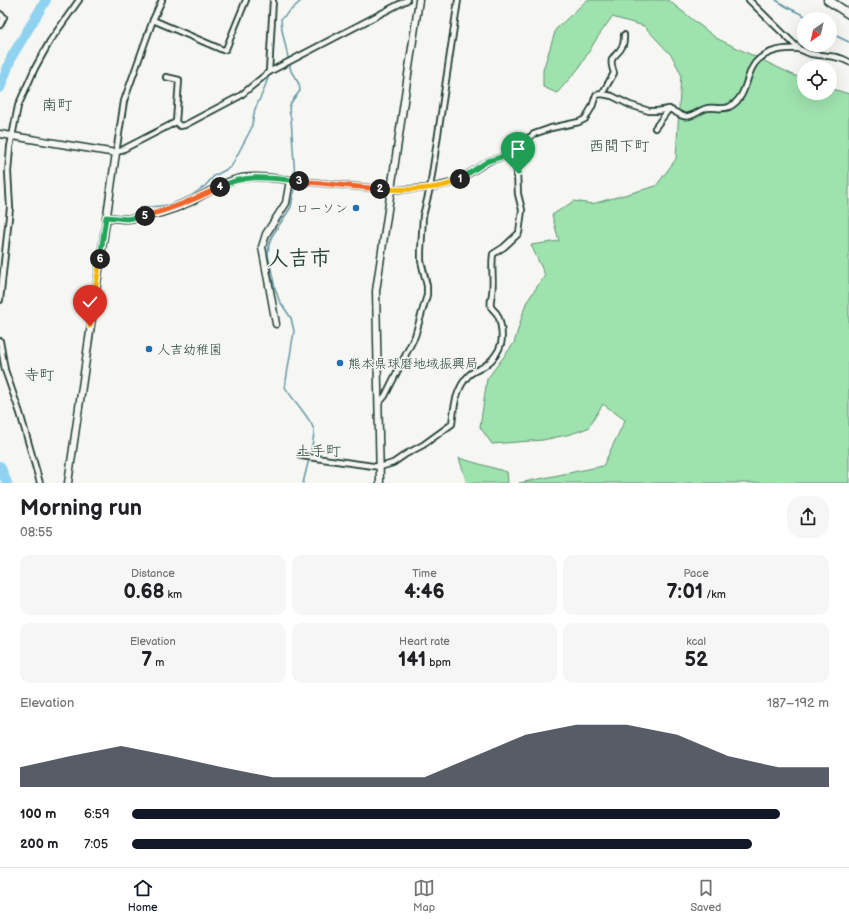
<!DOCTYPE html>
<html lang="en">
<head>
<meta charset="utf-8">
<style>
	body { margin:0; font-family:"Balsamiq Sans","Klee One",sans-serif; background:#f6f6f6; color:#202124; height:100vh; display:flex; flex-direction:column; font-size:15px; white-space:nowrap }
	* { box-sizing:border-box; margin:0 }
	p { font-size:13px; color:#757577 }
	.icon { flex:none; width:22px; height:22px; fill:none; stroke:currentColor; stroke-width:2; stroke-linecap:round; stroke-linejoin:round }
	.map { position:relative; height:483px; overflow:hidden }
	.side { display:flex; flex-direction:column; background:#fff; flex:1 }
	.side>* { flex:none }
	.needle { width:26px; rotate:214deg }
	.fabs { position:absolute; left:797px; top:12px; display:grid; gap:8px }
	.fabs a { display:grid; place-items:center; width:40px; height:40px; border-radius:50%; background:#fff; box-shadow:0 4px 16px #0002; font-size:20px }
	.pin { position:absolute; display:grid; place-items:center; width:34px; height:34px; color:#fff; margin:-41px -17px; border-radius:50% 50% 50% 0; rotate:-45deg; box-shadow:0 0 4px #0007 }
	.pin .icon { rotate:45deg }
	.km { position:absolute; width:20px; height:20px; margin:-10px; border-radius:50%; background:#222; color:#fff; font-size:11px; line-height:20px; text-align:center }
	.round { display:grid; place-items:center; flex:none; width:42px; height:42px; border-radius:16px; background:#f6f6f6 }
	.headline { display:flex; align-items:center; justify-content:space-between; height:68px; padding:0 20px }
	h1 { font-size:22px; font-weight:700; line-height:30px }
	.metrics { display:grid; grid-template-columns:repeat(3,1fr); gap:6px; height:68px; padding:4px 20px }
	.metrics div { display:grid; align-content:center; border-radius:10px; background:#f6f6f6; text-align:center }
	.metrics b { font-size:20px; font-weight:700 }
	.metrics small { font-size:11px; font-weight:400 }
	.metrics p { font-size:11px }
	.chart { height:112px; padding:8px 20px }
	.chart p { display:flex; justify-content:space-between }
	.chart svg { width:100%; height:72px; margin-top:4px; fill:#111827; opacity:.7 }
	ul { padding:0 20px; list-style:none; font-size:13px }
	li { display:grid; grid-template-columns:64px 48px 1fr; align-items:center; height:30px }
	li i { height:10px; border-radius:5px; background:#111827 }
	.tab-bar { display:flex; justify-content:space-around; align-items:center; height:56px; border-top:1px solid #e0e0e0; background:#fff; font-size:11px; color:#757577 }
	.tab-bar a { display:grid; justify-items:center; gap:2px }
	.tab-bar .selected { color:#111827 }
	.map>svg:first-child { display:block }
	.green { fill:#9ee2ae; stroke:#5e9071 }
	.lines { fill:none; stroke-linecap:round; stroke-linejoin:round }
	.stream { stroke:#6297a5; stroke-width:1.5 }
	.river { stroke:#8fd3f0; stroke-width:10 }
	.minor-casing { stroke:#1f3d34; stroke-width:8 }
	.tertiary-casing { stroke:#1f3d34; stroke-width:9 }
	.trunk-casing { stroke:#1f3d34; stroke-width:11 }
	.minor { stroke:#f6f6f2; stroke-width:4.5 }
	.tertiary { stroke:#f6f6f2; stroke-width:6 }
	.trunk { stroke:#f6f6f2; stroke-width:8 }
	.split-1-casing { stroke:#fff; stroke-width:8 }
	.split-2-casing { stroke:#fff; stroke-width:8 }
	.split-3-casing { stroke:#fff; stroke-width:8 }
	.split-4-casing { stroke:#fff; stroke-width:8 }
	.split-5-casing { stroke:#fff; stroke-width:8 }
	.split-6-casing { stroke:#fff; stroke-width:8 }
	.split-7-casing { stroke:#fff; stroke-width:8 }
	.split-1 { stroke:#22a559; stroke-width:5 }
	.split-2 { stroke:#f5b400; stroke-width:5 }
	.split-3 { stroke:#f0652b; stroke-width:5 }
	.split-4 { stroke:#22a559; stroke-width:5 }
	.split-5 { stroke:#f0652b; stroke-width:5 }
	.split-6 { stroke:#22a559; stroke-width:5 }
	.split-7 { stroke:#f5b400; stroke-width:5 }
	.poi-dot { fill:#1f6fb2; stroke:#f6f6f2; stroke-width:1.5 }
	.labels { text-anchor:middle; stroke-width:3; stroke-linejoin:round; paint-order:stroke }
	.poi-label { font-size:13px; fill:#1f3d34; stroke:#f6f6f2; text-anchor:start }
	.quarter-label { font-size:15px; fill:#1f3d34; stroke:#f6f6f2 }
	.town-label { font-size:21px; font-weight:bold; fill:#1f3d34; stroke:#f6f6f2 }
</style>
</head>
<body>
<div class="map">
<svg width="849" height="483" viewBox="0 0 849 483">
	<rect width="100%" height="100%" fill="#f6f6f2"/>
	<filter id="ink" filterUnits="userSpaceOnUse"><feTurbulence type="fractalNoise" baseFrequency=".025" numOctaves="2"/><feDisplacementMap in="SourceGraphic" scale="8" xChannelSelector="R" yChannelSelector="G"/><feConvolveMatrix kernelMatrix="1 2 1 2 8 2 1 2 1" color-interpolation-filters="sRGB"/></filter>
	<g filter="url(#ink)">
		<!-- green -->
		<g class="green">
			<polygon points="587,0 668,0 716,38 804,80 804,93 830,93 830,88 849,94 849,483 519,483 603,466 625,420 603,404 588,428 571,434 543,440 492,444 480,427 487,379 514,343 526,303 545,275 531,245 559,241 552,215 574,201 592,204 656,186 676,159 681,74 672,56 644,26 612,17 597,38 579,68 557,93 543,87 543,70 556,29"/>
			<polygon points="459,458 507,472 508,483 467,483"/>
		</g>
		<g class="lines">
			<!-- stream -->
			<g class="stream">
				<polyline points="776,0 787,7 811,19"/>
				<polyline points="830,33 849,42"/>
				<path d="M295 178 291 118C286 105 292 101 300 91L299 84 291 71 282 30 281 19 302 0"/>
				<path d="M295 185 291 207 272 236 269 245 268 255 275 288 279 300 291 318 294 331 285 387C291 398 314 422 314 431 314 439 311 448 310 456"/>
				<polyline points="140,208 169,205 191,196 205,186 214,176 231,167 251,129 255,109 263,92 268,78"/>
				<polyline points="303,483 309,459"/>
			</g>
			<!-- river -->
			<g class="river">
				<polyline points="0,88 12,56 46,0"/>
				<polyline points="0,466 7,483"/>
			</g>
			<!-- minor casing -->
			<g class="minor-casing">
				<g id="minor">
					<polyline points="749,0 799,49"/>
					<polyline points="0,14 4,17 0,25"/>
					<polyline points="153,20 162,0"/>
					<polyline points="269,72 273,0"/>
					<polyline points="166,77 179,80 176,122 180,126 185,125 240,96 269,72 407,0"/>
					<polyline points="602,94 612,96 630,105 649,111 657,111 669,109"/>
					<path d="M655 128 669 109C674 111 678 114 683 116 691 119 700 109 708 108 715 107 722 110 729 107 745 99 745 82 752 68 760 52 780 48 797 49 802 49 806 53 811 54 823 56 838 55 849 62"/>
					<polyline points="116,153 124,101 153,20 223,50 226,49 246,0"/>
					<polyline points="116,153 176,122"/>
					<path d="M290 180 391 190 430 188 455 182 489 161 515 153 524 141 534 134 551 128 579 122 585 119 592 107 596 95 602 94 614 73C607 53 617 59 623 45 624 42 624 38 624 35"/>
					<polyline points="0,300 10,208 8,172 10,147 18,106 35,68 50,41 79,0"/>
					<polyline points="0,341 5,370 20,413 40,483"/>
					<polyline points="379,403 385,396 415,336 427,295 427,286 421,261 421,251 423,216 430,188 458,0"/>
					<path d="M301 456 380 467 393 463 406 454 423 445 452 424C454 406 456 388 469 375 474 370 482 369 487 364 493 360 499 351 501 344 503 336 501 321 497 314 495 311 492 309 491 307 490 303 491 298 492 294 494 281 491 267 493 254L504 247 519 233 522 210 518 194 517 173 515 153"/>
				</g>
			</g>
			<!-- tertiary casing -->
			<g class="tertiary-casing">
				<g id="tertiary">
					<polyline points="0,134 116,153 68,483"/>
					<path d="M106 217C113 218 121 219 128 219 149 217 172 211 190 202 204 195 217 186 231 181 249 174 271 178 290 180L286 203 266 234 262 247 276 324"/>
					<polyline points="380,483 376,291 419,0"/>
				</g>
			</g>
			<!-- trunk casing -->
			<g class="trunk-casing">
				<polyline id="trunk" points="828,0 849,14"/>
			</g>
			<!-- minor -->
			<use href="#minor" class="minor"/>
			<!-- tertiary -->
			<use href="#tertiary" class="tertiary"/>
			<!-- trunk -->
			<use href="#trunk" class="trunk"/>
		</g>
	</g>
	<g class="lines" filter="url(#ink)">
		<!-- split-1 casing -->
		<g class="split-1-casing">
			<polyline id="split-1" points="460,179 488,161 515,153 518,173"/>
		</g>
		<!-- split-2 casing -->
		<g class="split-2-casing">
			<path id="split-2" d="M380 189C402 190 442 191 460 179"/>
		</g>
		<!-- split-3 casing -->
		<g class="split-3-casing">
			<polyline id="split-3" points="299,181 380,189"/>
		</g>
		<!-- split-4 casing -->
		<g class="split-4-casing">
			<path id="split-4" d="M220 187C246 173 271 178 299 181"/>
		</g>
		<!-- split-5 casing -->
		<g class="split-5-casing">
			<path id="split-5" d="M145 216C173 209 194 200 220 187"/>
		</g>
		<!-- split-6 casing -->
		<g class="split-6-casing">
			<polyline id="split-6" points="100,259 106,217 127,219 145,216"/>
		</g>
		<!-- split-7 casing -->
		<g class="split-7-casing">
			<polyline id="split-7" points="90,326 100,259"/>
		</g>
		<!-- split-1 -->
		<use href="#split-1" class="split-1"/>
		<!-- split-2 -->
		<use href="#split-2" class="split-2"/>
		<!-- split-3 -->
		<use href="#split-3" class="split-3"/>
		<!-- split-4 -->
		<use href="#split-4" class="split-4"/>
		<!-- split-5 -->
		<use href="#split-5" class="split-5"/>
		<!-- split-6 -->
		<use href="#split-6" class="split-6"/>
		<!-- split-7 -->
		<use href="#split-7" class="split-7"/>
	</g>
	<!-- markers -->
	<g class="poi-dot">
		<circle cx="356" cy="208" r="4"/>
		<circle cx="149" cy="349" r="4"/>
		<circle cx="340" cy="363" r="4"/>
	</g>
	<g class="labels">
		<!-- poi labels -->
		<g class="poi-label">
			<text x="348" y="213" text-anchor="end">ローソン</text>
			<text x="157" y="354">人吉幼稚園</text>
			<text x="348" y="368">熊本県球磨地域振興局</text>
		</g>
		<!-- quarter labels -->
		<g class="quarter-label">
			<text x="57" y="110">南町</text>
			<text x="619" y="151">西間下町</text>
			<text x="39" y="380">寺町</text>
			<text x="318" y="456">土手町</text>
		</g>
		<!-- town labels -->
		<g class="town-label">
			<text x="299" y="265">人吉市</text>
		</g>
	</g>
</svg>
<div class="fabs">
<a><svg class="needle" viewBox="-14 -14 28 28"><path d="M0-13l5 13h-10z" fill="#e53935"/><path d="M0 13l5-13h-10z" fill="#757577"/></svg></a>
<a><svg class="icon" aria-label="locate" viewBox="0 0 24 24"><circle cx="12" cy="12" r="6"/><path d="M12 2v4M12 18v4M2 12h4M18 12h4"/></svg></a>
</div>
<div class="pin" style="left:518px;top:173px;background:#1e9e55"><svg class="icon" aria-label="arrive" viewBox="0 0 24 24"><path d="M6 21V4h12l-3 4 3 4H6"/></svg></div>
<div class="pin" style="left:90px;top:326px;background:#d93025"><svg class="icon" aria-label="check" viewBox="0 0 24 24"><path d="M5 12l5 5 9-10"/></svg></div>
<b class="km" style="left:460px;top:179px">1</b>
<b class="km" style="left:380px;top:189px">2</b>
<b class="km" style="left:299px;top:181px">3</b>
<b class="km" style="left:220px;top:187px">4</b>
<b class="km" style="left:145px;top:216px">5</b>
<b class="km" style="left:100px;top:259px">6</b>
</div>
<section class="side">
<div class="headline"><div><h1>Morning run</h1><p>08:55</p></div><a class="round"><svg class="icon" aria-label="share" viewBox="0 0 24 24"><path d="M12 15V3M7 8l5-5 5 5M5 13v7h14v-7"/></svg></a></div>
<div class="metrics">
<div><p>Distance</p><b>0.68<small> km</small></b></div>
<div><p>Time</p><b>4:46</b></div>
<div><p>Pace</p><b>7:01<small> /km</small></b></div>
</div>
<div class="metrics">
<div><p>Elevation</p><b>7<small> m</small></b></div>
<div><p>Heart rate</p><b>141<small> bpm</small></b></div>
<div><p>kcal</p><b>52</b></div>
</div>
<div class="chart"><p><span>Elevation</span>187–192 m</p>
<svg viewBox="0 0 160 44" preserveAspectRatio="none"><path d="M0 44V32L10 25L20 19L30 25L40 32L50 38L60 38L70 38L80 38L90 25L100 12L110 6L120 6L130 12L140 25L150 32L160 32V44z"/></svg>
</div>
<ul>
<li><b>100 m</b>6:59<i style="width:93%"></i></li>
<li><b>200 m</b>7:05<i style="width:89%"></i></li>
</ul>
</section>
<nav class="tab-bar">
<a class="selected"><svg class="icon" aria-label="home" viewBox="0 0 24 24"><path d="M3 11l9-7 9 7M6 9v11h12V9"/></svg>Home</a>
<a><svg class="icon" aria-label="map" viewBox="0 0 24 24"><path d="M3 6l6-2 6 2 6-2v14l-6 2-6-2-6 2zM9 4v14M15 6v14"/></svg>Map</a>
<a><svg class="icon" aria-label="saved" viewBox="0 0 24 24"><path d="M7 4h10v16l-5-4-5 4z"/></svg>Saved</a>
</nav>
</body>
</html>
